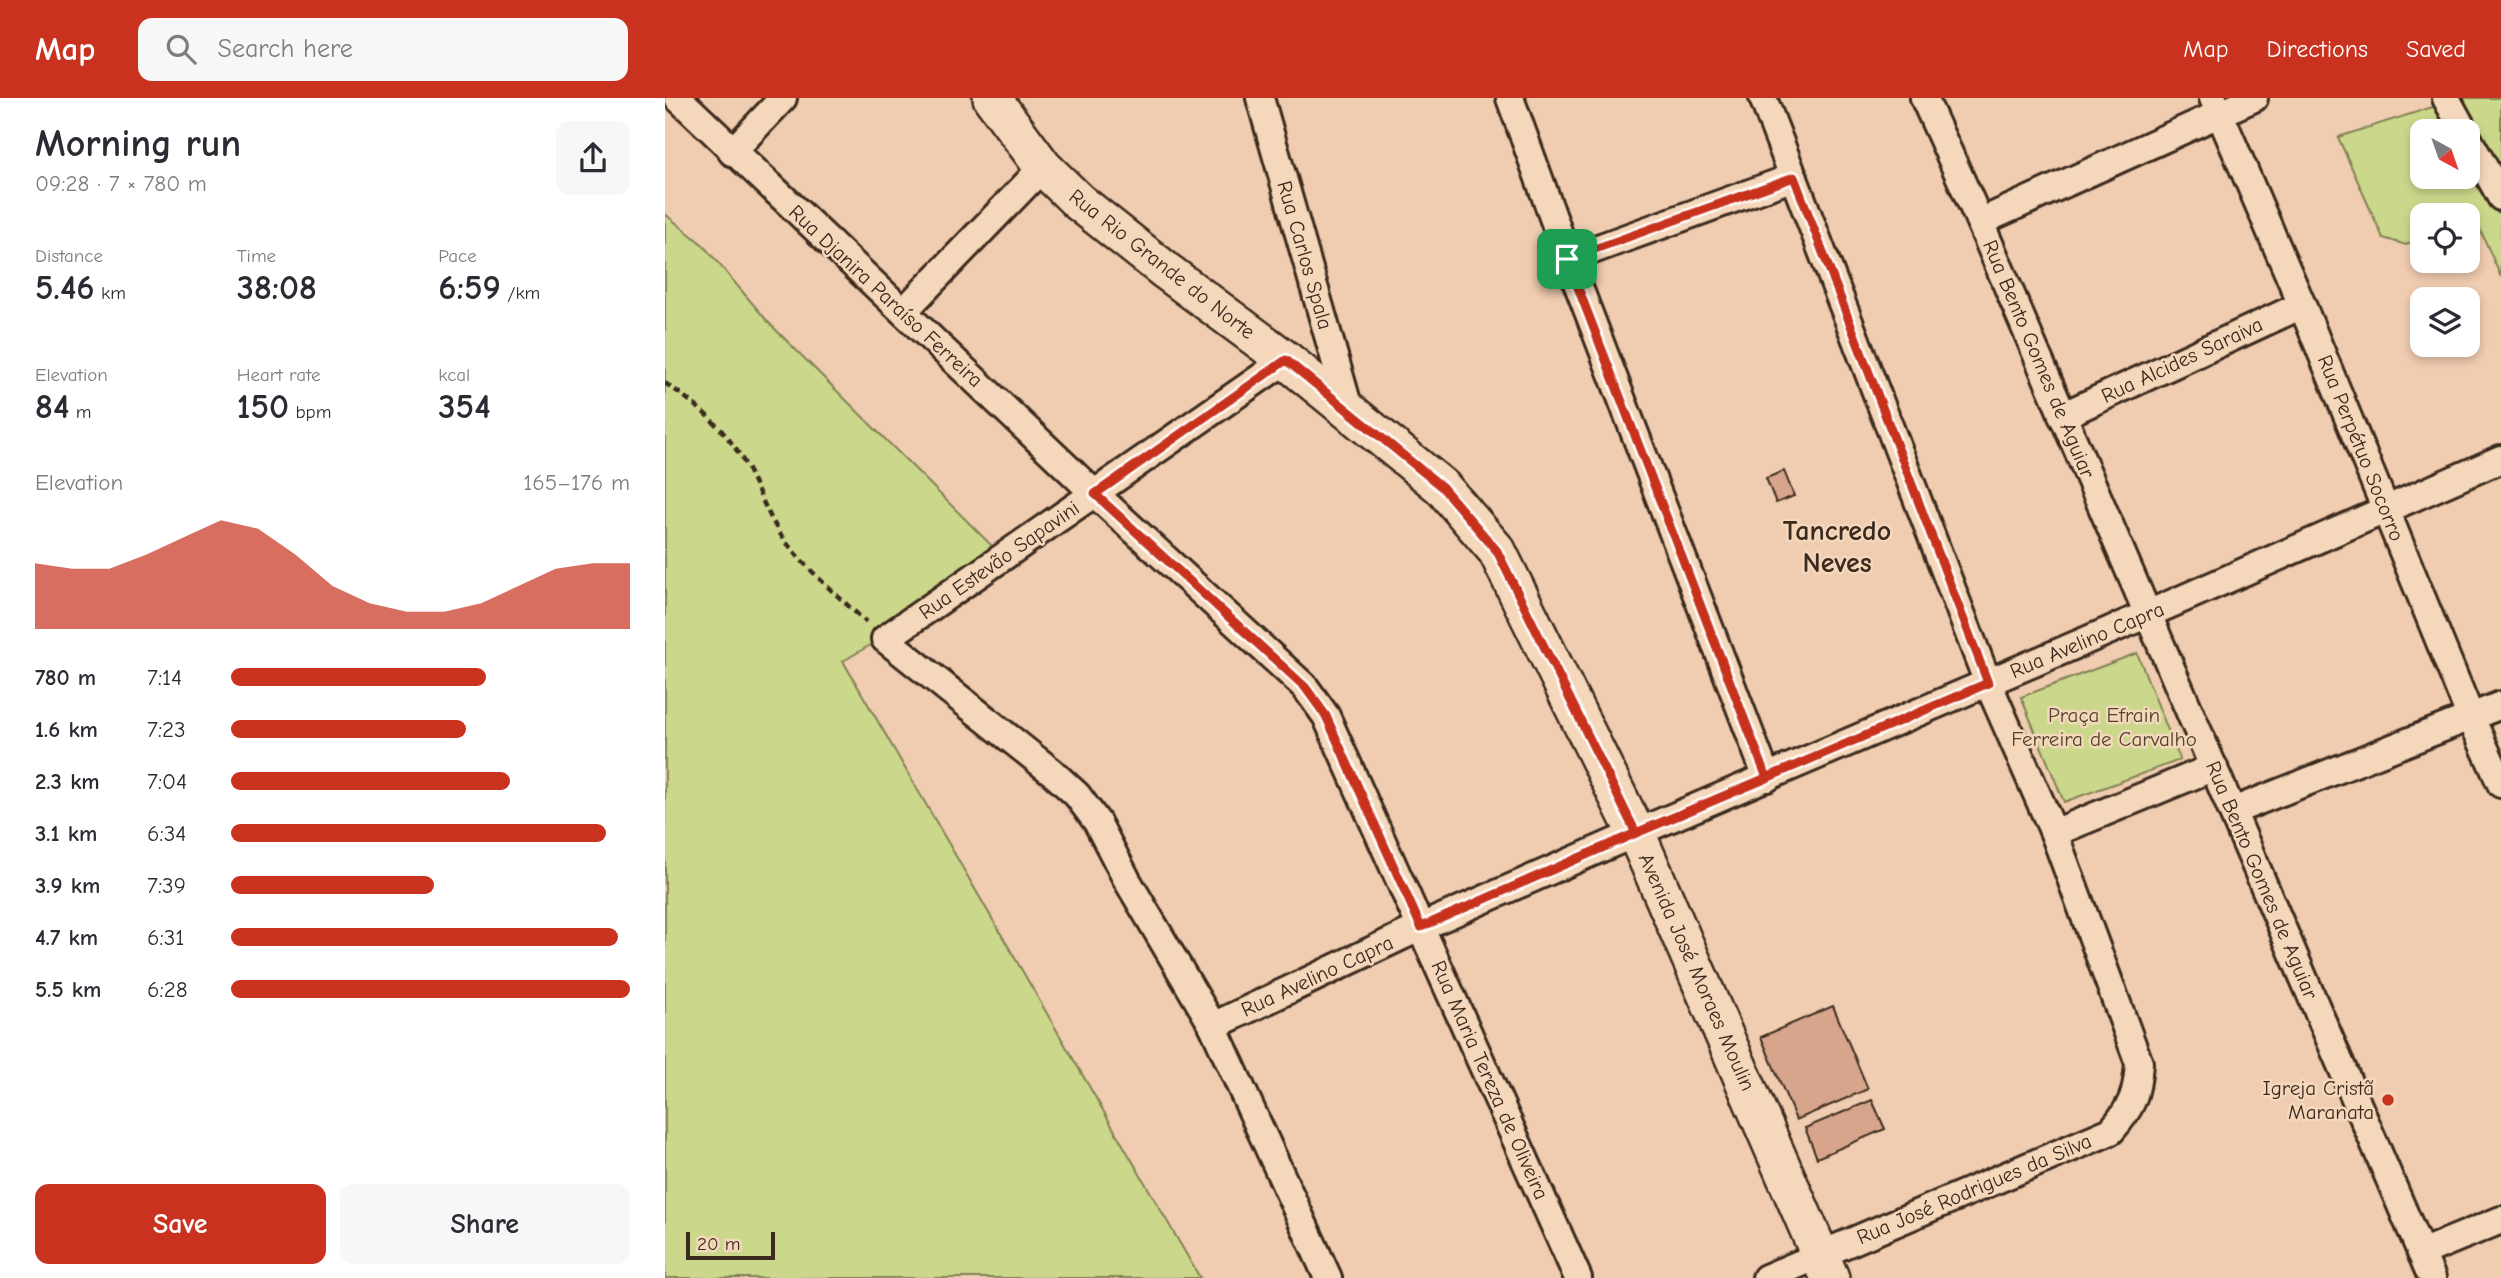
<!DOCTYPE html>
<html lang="en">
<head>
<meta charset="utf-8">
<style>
	body { margin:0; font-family:"Comic Neue",sans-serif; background:#f7f7f7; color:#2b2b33; height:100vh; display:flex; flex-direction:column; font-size:26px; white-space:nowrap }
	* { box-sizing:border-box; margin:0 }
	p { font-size:23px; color:#7c7c81 }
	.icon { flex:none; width:38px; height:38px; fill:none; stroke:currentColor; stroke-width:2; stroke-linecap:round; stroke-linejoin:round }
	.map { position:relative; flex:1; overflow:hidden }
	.sheet { display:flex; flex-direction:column; background:#fff; width:665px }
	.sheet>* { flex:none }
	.needle { width:46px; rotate:140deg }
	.controls { position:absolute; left:1745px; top:21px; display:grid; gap:14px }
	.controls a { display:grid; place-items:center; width:70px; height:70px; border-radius:14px; background:#fff; box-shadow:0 4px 10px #0003; font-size:35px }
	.scale { position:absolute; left:21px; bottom:18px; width:89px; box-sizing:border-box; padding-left:7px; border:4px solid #3b2a1e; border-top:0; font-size:19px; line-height:24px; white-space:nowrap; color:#3b2a1e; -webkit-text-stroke:5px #f5d8bb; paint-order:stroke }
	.pin { position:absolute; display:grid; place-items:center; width:60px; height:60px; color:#fff; margin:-30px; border-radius:14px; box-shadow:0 4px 10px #0006 }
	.round { display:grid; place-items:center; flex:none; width:74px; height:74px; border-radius:14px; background:#f7f7f7 }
	.summary { display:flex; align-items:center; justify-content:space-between; height:119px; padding:0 35px }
	h1 { font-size:38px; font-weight:800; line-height:52px }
	.stats { display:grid; grid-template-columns:repeat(3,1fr); gap:10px; height:119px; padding:7px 35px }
	.stats div { display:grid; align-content:center }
	.stats b { font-size:35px; font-weight:800 }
	.stats small { font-size:19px; font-weight:400 }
	.stats p { font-size:19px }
	.chart { height:196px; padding:14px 35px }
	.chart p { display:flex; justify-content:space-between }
	.chart svg { width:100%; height:126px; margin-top:7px; fill:#c8321e; opacity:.7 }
	.action { display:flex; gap:14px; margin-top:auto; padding:14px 35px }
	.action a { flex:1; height:80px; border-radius:14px; background:#c8321e; color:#fff; font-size:28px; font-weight:800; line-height:80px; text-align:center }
	.action a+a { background:#f7f7f7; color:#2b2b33 }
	ul { padding:0 35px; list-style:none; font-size:23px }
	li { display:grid; grid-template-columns:112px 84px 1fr; align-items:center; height:52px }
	li i { height:18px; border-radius:9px; background:#c8321e }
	header { display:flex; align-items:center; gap:42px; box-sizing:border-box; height:98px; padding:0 35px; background:#c8321e; color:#fff }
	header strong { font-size:33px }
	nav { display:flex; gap:38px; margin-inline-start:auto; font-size:24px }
	.search { width:490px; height:63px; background:#f7f7f7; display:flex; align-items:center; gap:18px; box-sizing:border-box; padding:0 24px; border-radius:14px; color:#7c7c81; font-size:26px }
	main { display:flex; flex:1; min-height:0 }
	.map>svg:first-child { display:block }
	.green { fill:#cbd88b; stroke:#838154; stroke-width:2; fill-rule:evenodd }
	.building { fill:#d6a58c; stroke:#3b2a1e; stroke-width:2 }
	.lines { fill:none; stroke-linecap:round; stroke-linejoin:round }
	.street-casing { stroke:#3b2a1e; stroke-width:32 }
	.secondary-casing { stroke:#3b2a1e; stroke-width:42 }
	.path { stroke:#3b2a1e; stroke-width:4.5; stroke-dasharray:7 5; stroke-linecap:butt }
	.street { stroke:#f5d8bb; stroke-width:26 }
	.secondary { stroke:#f5d8bb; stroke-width:37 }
	.route-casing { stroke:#fff; stroke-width:14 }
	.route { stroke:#c8321e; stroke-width:9 }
	.poi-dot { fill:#c8321e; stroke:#f5d8bb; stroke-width:2.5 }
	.labels { text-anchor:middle; stroke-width:5; stroke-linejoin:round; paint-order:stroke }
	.street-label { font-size:21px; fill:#3b2a1e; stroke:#f5d8bb }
	.park-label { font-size:21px; fill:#51442e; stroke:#f5d8bb }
	.poi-label { font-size:21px; fill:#3b2a1e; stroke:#f5d8bb; text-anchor:end }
	.district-label { font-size:28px; font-weight:bold; fill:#3b2a1e; stroke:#f5d8bb }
</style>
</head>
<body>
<header>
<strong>Map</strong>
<div class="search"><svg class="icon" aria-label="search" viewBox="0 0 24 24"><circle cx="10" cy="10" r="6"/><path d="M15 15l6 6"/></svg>Search here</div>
<nav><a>Map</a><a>Directions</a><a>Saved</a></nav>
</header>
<main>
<section class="sheet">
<div class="summary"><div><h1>Morning run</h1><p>09:28 · 7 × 780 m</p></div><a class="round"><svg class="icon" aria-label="share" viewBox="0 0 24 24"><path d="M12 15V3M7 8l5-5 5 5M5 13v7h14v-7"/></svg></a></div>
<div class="stats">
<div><p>Distance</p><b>5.46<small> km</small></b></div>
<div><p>Time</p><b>38:08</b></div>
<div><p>Pace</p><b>6:59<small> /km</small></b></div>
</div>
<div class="stats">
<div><p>Elevation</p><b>84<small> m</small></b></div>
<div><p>Heart rate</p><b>150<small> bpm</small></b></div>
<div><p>kcal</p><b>354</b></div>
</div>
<div class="chart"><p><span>Elevation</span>165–176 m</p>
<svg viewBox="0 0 160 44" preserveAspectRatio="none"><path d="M0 44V21L10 23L20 23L30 18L40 12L50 6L60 9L70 18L80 29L90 35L100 38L110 38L120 35L130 29L140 23L150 21L160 21V44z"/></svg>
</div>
<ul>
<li><b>780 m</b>7:14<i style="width:64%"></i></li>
<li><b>1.6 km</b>7:23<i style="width:59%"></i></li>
<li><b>2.3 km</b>7:04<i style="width:70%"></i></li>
<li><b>3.1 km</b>6:34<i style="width:94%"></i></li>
<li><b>3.9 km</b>7:39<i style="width:51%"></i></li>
<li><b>4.7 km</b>6:31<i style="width:97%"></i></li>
<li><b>5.5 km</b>6:28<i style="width:100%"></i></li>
</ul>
<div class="action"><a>Save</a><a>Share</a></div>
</section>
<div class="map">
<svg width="1836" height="1180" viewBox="0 0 1836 1180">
	<rect width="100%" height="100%" fill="#f0ccb0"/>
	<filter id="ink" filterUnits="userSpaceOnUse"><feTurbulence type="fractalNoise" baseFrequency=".0143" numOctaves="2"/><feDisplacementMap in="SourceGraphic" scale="14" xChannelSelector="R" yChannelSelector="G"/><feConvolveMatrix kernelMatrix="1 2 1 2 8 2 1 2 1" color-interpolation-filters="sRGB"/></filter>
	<g filter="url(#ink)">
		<!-- green -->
		<g class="green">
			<path d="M1796 0H1836V179L1807 113 1798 117H1757V139L1741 147 1718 140 1673 39ZM1757 33H1802V79H1757Z"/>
			<polygon points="0,116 37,146 104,225 345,466 178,563 535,1180 0,1180"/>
			<polygon points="1472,555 1515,662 1399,704 1356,599"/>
		</g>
		<!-- building -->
		<g class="building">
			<polygon points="1119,373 1129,398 1111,405 1101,380"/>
			<polygon points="1168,908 1203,991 1131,1022 1096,939"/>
			<polygon points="1207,1002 1220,1031 1152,1060 1140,1030"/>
		</g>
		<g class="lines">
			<!-- street casing -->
			<g class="street-casing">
				<g id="street">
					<polyline points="13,0 430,396 640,589 661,618 913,1180"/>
					<polyline points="595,0 685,314"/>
					<polyline points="845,0 903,161 1102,680"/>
					<path d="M1098 0 1323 585 1389 735 1474 965C1472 997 1467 1009 1446 1033L1101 1180"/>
					<polyline points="1259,0 1315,124 1767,1180"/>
					<polyline points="1548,0 1637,207 1806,620 1836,686"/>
					<polyline points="1781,0 1799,33"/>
					<polyline points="1802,39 1836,99"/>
					<polyline points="67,54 118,0"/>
					<polyline points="1315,124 1589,0"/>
					<polyline points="903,161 1129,79"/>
					<polyline points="239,213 378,69"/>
					<polyline points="621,262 220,541 387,674 412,697 432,724 462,782 548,928 663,1180"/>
					<polyline points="1397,318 1637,207"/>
					<polyline points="1568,713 1836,607"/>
					<polyline points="1389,735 1549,669"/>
					<polyline points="548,928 756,829 971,735 1483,516 1836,361"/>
					<polyline points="1756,1155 1836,1122"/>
				</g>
			</g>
			<!-- secondary casing -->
			<g class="secondary-casing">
				<polyline id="secondary" points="327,0 378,69 414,104 501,173 621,262 777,389 832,453 971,735 1165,1180"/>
			</g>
			<!-- path -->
			<path class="path" d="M0 285C34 308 62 332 81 368 94 392 102 417 118 440 140 470 174 499 201 524"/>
			<!-- street -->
			<use href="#street" class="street"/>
			<!-- secondary -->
			<use href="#secondary" class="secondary"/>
		</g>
	</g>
	<g class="lines" filter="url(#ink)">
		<!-- route casing -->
		<g class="route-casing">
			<path id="route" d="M902 161 1102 680 971 735 756 829 661 618 640 589 430 396 621 262 777 389 832 453 971 735C1089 686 1206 635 1323 585L1129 79 902 161"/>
		</g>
		<!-- route -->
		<use href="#route" class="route"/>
	</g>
	<!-- markers -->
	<circle class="poi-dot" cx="1723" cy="1002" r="7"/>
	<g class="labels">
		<!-- street labels -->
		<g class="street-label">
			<text transform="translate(640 157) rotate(74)" y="7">Rua Carlos Spala</text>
			<text transform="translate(497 166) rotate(38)" y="7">Rua Rio Grande do Norte</text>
			<text transform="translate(221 198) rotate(43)" y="7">Rua Djanira Paraíso Ferreira</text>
			<text transform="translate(1374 261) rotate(67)" y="7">Rua Bento Gomes de Aguiar</text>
			<text transform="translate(1517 262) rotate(-25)" y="7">Rua Alcides Saraiva</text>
			<text transform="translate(1696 350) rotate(68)" y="7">Rua Perpétuo Socorro</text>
			<text transform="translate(334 462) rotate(-35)" y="7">Rua Estevão Sapavini</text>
			<text transform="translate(1422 542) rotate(-23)" y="7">Rua Avelino Capra</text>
			<text transform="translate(1597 782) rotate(67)" y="7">Rua Bento Gomes de Aguiar</text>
			<text transform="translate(1032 874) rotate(66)" y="7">Avenida José Moraes Moulin</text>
			<text transform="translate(652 878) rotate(-25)" y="7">Rua Avelino Capra</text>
			<text transform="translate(825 982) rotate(66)" y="7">Rua Maria Tereza de Oliveira</text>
			<text transform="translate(1309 1091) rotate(-23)" y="7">Rua José Rodrigues da Silva</text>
		</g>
		<!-- park labels -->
		<g class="park-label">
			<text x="1439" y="624">Praça Efrain<tspan x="1439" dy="24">Ferreira de Carvalho</tspan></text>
		</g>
		<!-- poi labels -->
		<g class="poi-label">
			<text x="1709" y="997">Igreja Cristã<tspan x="1709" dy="24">Maranata</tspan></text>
		</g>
		<!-- district labels -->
		<g class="district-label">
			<text x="1172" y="442">Tancredo<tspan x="1172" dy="32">Neves</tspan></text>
		</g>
	</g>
</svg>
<div class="controls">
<a><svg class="needle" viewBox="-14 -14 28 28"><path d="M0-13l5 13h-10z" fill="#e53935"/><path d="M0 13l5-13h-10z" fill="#7c7c81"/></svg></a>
<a><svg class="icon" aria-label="locate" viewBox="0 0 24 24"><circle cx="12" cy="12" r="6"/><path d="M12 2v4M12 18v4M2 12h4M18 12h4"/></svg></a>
<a><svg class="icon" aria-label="layers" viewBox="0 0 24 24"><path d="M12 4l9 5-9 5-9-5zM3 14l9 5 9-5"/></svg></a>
</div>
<div class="scale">20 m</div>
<div class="pin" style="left:902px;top:161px;background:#1e9e55"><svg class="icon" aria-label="arrive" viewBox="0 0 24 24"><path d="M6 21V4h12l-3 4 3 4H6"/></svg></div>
</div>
</main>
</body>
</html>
